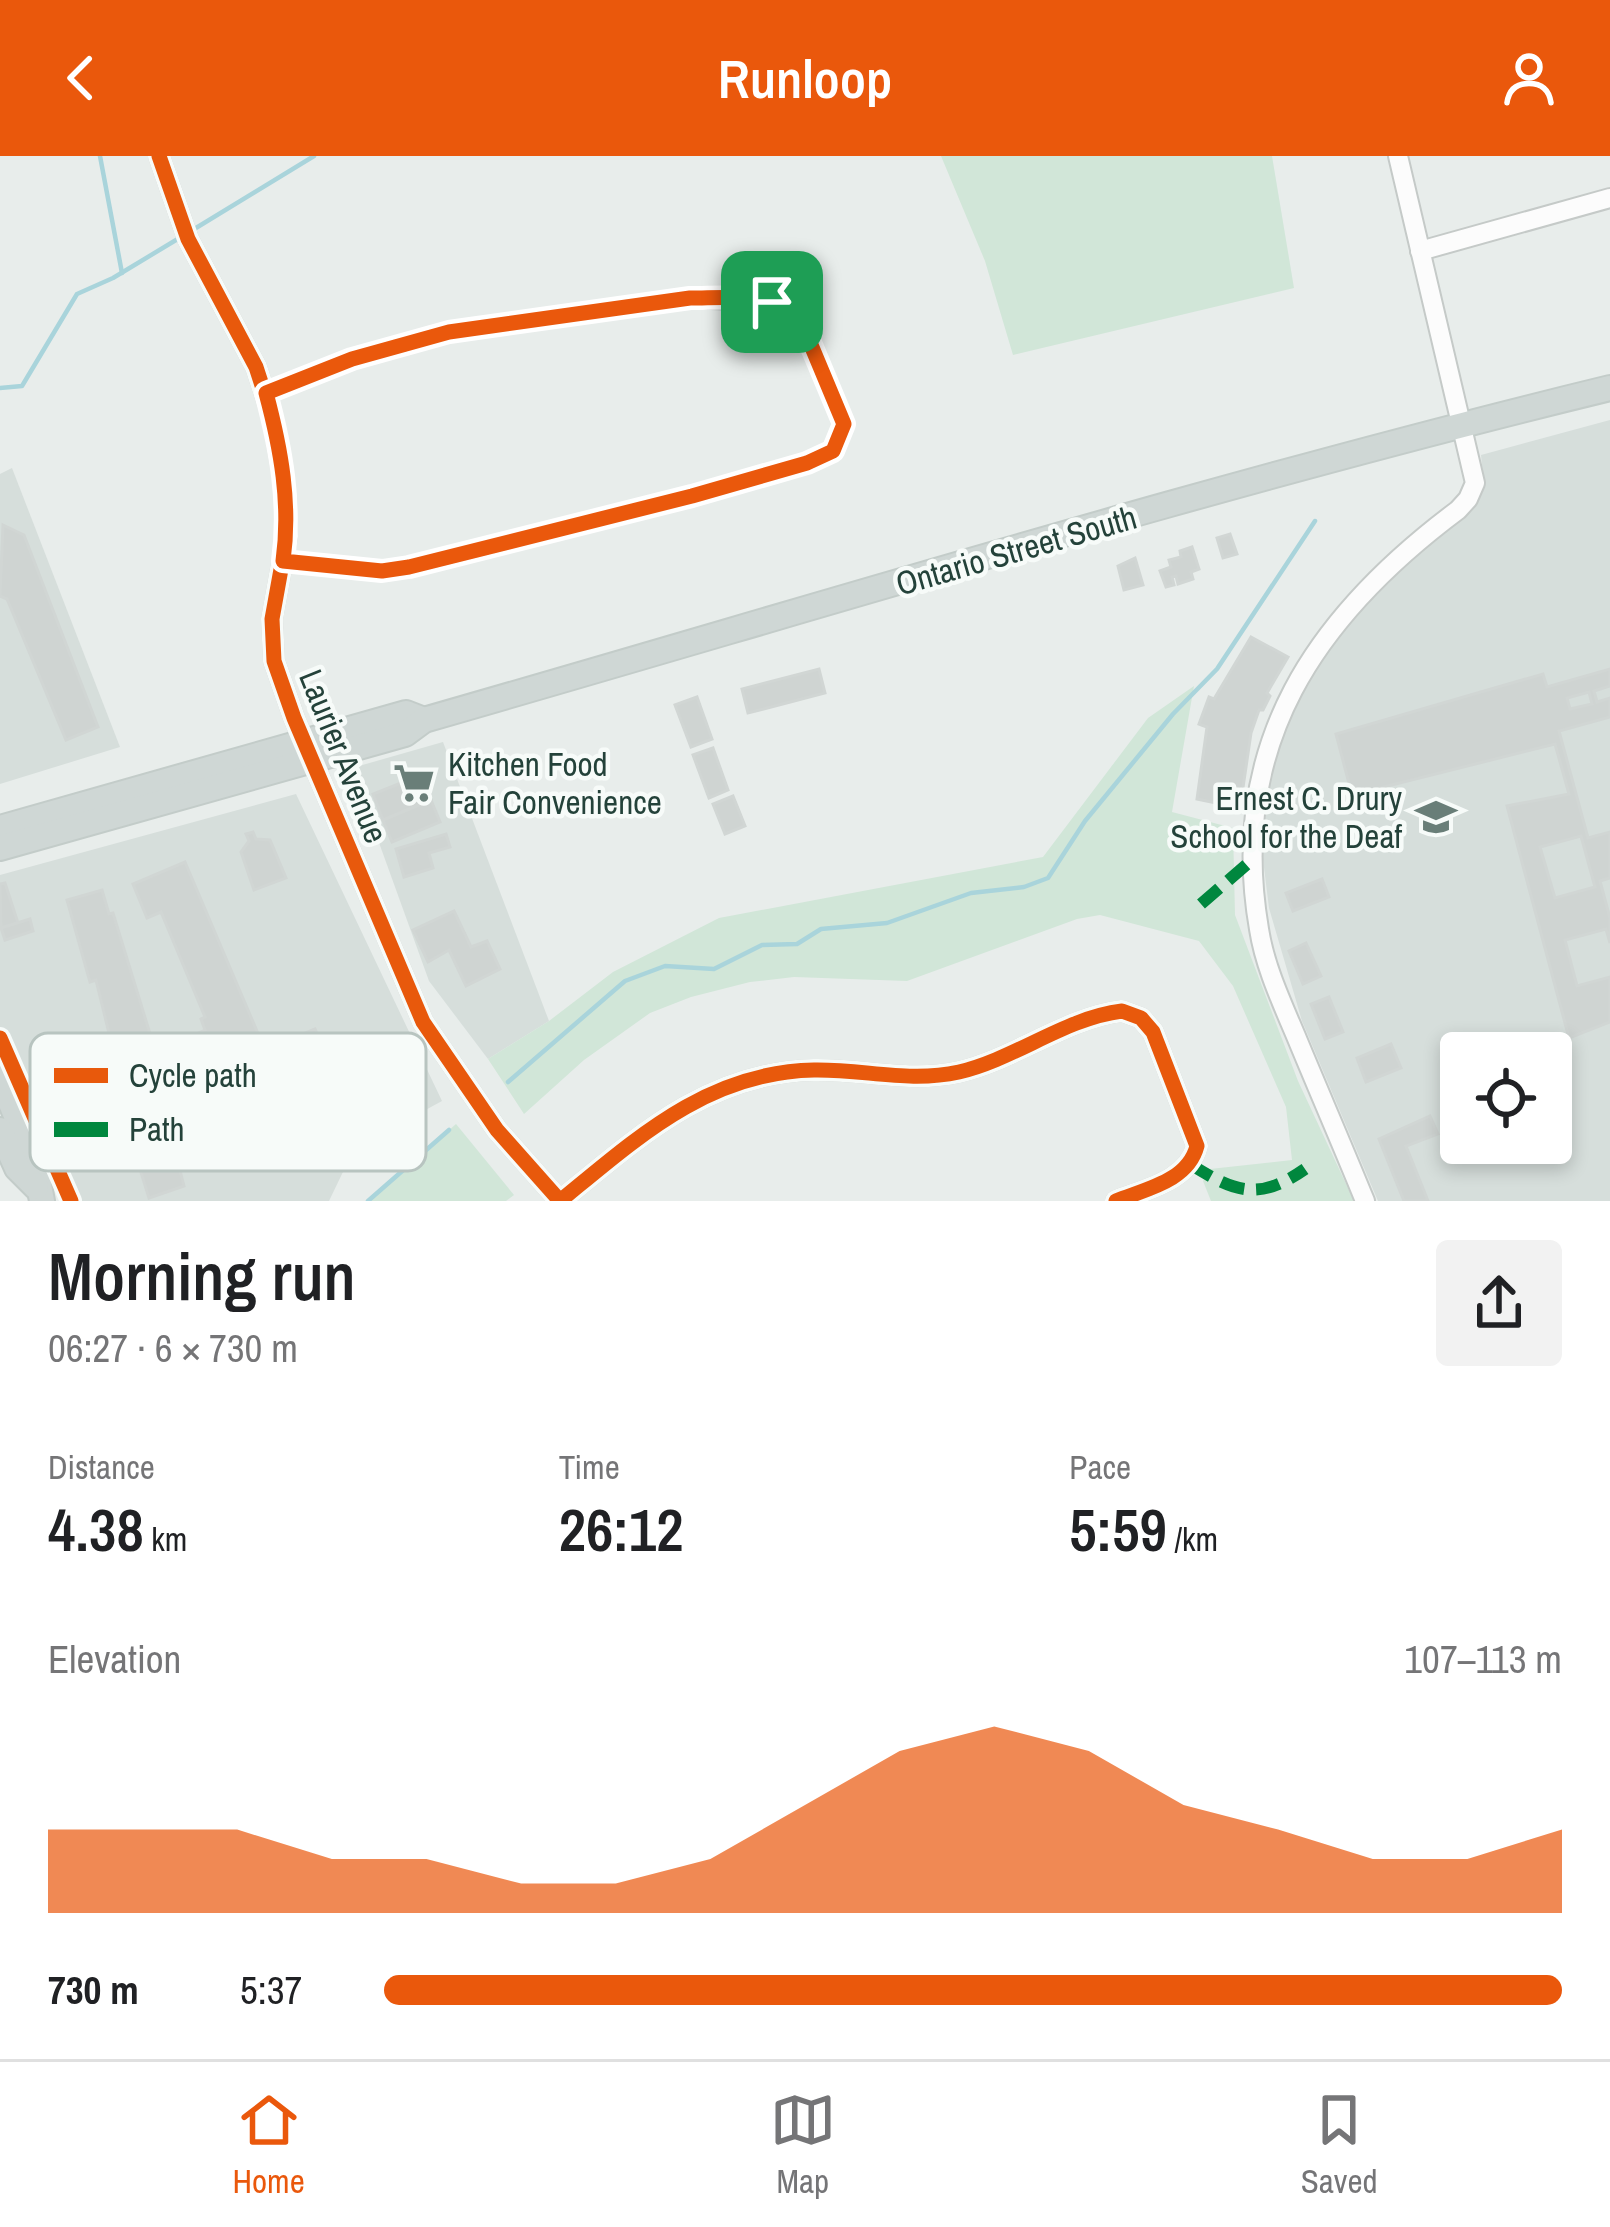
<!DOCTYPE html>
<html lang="en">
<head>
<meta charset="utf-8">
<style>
	body { margin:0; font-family:"Archivo Narrow",sans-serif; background:#f2f2f2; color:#202124; height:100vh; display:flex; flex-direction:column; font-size:45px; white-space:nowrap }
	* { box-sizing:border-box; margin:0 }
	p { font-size:39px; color:#757577 }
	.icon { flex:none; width:66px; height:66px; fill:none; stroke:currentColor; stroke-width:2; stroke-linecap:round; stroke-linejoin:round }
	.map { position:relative; height:1045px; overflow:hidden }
	.drawer { display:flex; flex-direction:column; background:#fff; flex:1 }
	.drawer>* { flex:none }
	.buttons { position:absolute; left:1440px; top:876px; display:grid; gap:24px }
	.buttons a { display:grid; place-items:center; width:132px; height:132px; border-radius:12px; background:#fff; box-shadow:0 6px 18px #0003; font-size:60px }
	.pin { position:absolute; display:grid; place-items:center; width:102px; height:102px; color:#fff; margin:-51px; border-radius:24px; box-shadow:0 6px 18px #0006 }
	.round { display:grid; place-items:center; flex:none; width:126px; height:126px; border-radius:12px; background:#f2f2f2 }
	.summary { display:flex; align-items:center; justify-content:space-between; height:204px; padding:0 48px }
	h1 { font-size:66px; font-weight:600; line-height:90px }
	.figures { display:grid; grid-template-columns:repeat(3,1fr); gap:18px; height:204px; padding:12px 48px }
	.figures div { display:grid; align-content:center }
	.figures b { font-size:60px; font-weight:600 }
	.figures small { font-size:33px; font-weight:400 }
	.figures p { font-size:33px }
	.chart { height:336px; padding:24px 48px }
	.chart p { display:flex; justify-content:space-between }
	.chart svg { width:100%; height:216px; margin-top:12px; fill:#ea580c; opacity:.7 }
	ul { padding:0 48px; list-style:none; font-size:39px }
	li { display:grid; grid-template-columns:192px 144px 1fr; align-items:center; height:90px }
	li i { height:30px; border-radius:15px; background:#ea580c }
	header { display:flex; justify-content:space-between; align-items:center; height:156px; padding:0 48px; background:#ea580c; color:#fff; font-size:54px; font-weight:600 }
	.menu { display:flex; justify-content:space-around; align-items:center; height:168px; border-top:3px solid #e0e0e0; background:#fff; font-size:33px; color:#757577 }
	.menu a { display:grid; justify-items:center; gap:6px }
	.menu .current { color:#ea580c }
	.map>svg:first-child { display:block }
	.built { fill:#d6dedb; fill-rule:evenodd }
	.green { fill:#d1e6d8 }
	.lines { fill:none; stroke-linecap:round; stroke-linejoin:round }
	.stream { stroke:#a9d4db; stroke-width:4.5 }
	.building { fill:#cfd4d2; stroke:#d1d6d4; stroke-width:3; fill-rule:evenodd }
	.minor-casing { stroke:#c5cac8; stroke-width:22 }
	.major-casing { stroke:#c3ccc9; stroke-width:28 }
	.minor { stroke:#fcfcfc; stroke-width:18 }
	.major { stroke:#cfd7d5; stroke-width:24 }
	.quiet { stroke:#00873e; stroke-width:12; stroke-dasharray:24 12; stroke-linecap:butt }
	.cycleway-casing { stroke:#f7fbf9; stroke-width:22 }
	.cycleway { stroke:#e8590c; stroke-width:15 }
	.route-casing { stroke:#fff; stroke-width:24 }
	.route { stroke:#ea580c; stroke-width:15 }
	.labels { text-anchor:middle; stroke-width:9; stroke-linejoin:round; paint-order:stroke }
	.street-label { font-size:33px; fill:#24423a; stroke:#f7fbf9 }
	.poi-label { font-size:33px; fill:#24423a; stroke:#f7fbf9; text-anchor:start }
	.key { fill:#f7fbf9; stroke:#b8c4c0; stroke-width:3 }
	.key-label { font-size:33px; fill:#24423a }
</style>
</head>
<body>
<header><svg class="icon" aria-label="back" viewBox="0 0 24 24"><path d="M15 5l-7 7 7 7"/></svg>Runloop<svg class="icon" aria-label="person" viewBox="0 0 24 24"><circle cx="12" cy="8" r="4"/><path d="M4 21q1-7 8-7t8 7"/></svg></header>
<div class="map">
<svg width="1610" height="1045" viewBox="0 0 1610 1045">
	<rect width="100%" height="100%" fill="#e8edeb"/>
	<!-- built -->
	<g class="built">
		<path d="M1610 264V1045H1378L1302 865 1269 752 1260 679 1275 592 1302 524 1387 421 1476 347 1484 328 1481 299ZM1461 897H1551V987H1461Z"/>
		<polygon points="12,312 120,591 0,628 0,318"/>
		<polygon points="443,586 549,865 488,903 429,825 352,612"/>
		<polygon points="296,638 442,945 354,993 329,1045 67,1045 0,875 0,719"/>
	</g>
	<!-- green -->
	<g class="green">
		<polygon points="941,0 1272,0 1294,132 1013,199 985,105"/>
		<polygon points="1194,530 1172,656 1233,672 1235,759 1298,925 1354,1045 1211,1045 1203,1025 1210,1013 1292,1004 1286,951 1233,830 1199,785 1100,759 1077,763 907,825 794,821 750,826 691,841 650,857 584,904 524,958 488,903 549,865 613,816 719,762 1043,701 1148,562"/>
		<polygon points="456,968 514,1039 506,1045 368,1045"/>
	</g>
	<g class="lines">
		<!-- stream -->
		<g class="stream">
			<polyline points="100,0 122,117"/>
			<polyline points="191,75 314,0"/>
			<polyline points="0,232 22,230 77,138 113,122 181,81"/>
			<polyline points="508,926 625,825 665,810 714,813 762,789 797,788 821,773 887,767 971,737 1024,731 1048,722 1085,665 1173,558 1217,513 1315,365"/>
			<polyline points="368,1045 449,974"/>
		</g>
	</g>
	<!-- building -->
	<g class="building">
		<polygon points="3,369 24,379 98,571 66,584 7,443 0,440"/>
		<polygon points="1230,378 1237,398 1223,402 1217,382"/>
		<polygon points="1192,391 1199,413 1191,416 1193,423 1178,428 1176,420 1172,421 1174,429 1166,431 1160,415 1171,411 1169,404 1181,401 1180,395"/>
		<polygon points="1135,402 1143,429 1124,434 1118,410"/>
		<polygon points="1251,481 1288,501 1267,537 1270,540 1263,554 1259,554 1251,577 1240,652 1197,643 1207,571 1199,568 1209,541 1214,543"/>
		<polygon points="819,513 825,537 748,557 742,533"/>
		<path d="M1610 513V530L1594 535 1597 546 1610 542V561L1559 575 1588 682 1610 676V722L1600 725 1610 762V787L1606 773 1565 784 1577 830 1610 821V866L1569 882 1507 650 1569 638 1555 588 1352 639 1336 578 1543 518 1547 531ZM1589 536 1592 548 1570 553 1567 542ZM1581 680 1595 731 1555 742 1540 691Z"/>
		<polygon points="697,541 712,583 691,591 675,549"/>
		<polygon points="713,592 728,634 709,642 693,599"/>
		<polygon points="421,619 431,644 383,664 373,638"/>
		<polygon points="733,640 745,670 725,678 713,648"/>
		<polygon points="431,644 440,666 392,686 383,664"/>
		<polygon points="253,676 256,683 270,684 286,722 254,734 241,696 249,685 246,678"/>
		<polygon points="446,678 450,691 429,697 433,712 404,721 396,693"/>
		<polygon points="185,706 265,894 315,873 354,966 250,1010 194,879 205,874 201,863 205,861 161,756 147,762 133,728"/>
		<polygon points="1322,723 1329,741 1293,755 1286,737"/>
		<polygon points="5,727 18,767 1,772 0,728"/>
		<polygon points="102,734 109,758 113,757 166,930 180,927 186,949 176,967 168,969 184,1030 149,1042 130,981 115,985 92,914 116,906 96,824 90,826 67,744"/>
		<polygon points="454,755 471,791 487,785 500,813 466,830 449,794 428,806 413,774"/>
		<polygon points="30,763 33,775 5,784 1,772"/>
		<polygon points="1306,787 1321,820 1303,828 1289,795"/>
		<polygon points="1329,841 1343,876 1325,883 1311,848"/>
		<polygon points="1391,888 1401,912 1366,926 1357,902"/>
		<polygon points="1430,960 1438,978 1406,990 1428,1045 1404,1045 1379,983"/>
	</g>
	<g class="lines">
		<!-- minor casing -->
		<g class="minor-casing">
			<g id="minor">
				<path d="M159 0 188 83 256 211 273 263 286 341 287 380 272 463 274 505 294 562 423 866 497 974 560 1045C637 982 708 916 814 914 864 913 909 927 959 916 1015 903 1065 862 1122 855L1141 862 1153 876 1197 990C1188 1025 1146 1033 1116 1045"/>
				<polyline points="1420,95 1610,42"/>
				<polyline points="266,237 352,203 449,176 690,142 772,146 790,153 801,165 844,268 833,295 807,307 692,340 408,411 382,415 283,405"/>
				<path d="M1365 1045C1343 991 1320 938 1298 885 1283 849 1265 812 1259 773 1227 588 1316 460 1458 354L1468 343 1475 327 1398 0"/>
			</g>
		</g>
		<!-- major casing -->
		<g class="major-casing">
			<g id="major">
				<polyline points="0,672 406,557 424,564"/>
				<path d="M0 692 405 578 424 564C818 451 1211 329 1610 232"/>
				<polyline points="0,921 34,1003 42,1045"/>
				<polyline points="0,974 17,1012 36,1031"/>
			</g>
		</g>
		<!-- minor -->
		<use href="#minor" class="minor"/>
		<!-- major -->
		<use href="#major" class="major"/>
		<!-- quiet -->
		<g class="quiet">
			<polyline points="1201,748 1253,703"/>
			<path d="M1190 1008C1236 1037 1259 1045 1305 1013"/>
		</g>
		<!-- cycleway casing -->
		<g class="cycleway-casing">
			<g id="cycleway">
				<path d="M159 0 188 83 256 211 273 263 286 341 287 380 272 463 274 505 294 562 423 866 497 974 560 1045C637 982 708 916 814 914 864 913 909 927 959 916 1015 903 1065 862 1122 855L1141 862 1153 876 1197 990C1188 1025 1146 1033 1116 1045"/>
				<polyline points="0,882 71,1045"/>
			</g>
		</g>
		<!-- cycleway -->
		<use href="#cycleway" class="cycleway"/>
	</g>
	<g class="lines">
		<!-- route casing -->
		<g class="route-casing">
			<path id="route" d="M690 142C726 142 775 135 801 165L844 268 833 295 807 307 692 340 409 411 382 415 283 405C291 348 281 293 266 237L352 203 449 176Z"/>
		</g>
		<!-- route -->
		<use href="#route" class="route"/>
	</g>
	<!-- icons -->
	<defs>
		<g id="supermarket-bare" transform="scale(3.24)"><path d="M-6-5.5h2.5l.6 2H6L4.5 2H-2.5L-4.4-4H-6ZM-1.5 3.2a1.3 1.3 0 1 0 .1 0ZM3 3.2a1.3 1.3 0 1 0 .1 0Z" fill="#697e78" stroke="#f7fbf9" stroke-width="2.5" paint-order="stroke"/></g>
		<g id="school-bare" transform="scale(3.24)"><path d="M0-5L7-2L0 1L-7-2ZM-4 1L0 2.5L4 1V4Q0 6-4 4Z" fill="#697e78" stroke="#f7fbf9" stroke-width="2.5" paint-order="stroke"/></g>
	</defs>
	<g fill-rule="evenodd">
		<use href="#supermarket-bare" x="414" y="627"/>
		<use href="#school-bare" x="1436" y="661"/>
	</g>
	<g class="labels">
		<!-- street labels -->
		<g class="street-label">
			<text transform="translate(1016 394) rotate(-16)" y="12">Ontario Street South</text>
			<text transform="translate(344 600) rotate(68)" y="12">Laurier Avenue</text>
		</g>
		<!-- poi labels -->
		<g class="poi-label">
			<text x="448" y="620">Kitchen Food<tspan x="448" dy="38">Fair Convenience</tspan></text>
			<text x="1402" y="654" text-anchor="end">Ernest C. Drury<tspan x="1402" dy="38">School for the Deaf</tspan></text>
		</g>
	</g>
	<!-- legend -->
	<rect x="30" y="877" width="396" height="138" rx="18" class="key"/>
	<rect x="54" y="912" width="54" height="15" fill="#e8590c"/>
	<rect x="54" y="966" width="54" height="15" fill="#00873e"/>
	<g class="key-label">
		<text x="129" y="931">Cycle path</text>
		<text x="129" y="985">Path</text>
	</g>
</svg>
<div class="buttons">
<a><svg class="icon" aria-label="locate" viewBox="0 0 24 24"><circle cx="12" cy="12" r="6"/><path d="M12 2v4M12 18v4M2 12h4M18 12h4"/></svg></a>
</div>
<div class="pin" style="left:772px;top:146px;background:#1e9e55"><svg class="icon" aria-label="arrive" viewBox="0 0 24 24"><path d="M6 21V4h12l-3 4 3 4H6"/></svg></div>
</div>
<section class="drawer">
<div class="summary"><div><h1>Morning run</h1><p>06:27 · 6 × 730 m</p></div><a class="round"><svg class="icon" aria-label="share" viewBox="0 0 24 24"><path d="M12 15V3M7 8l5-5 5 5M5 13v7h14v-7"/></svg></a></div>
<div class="figures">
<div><p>Distance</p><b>4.38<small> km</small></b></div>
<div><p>Time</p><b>26:12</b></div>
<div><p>Pace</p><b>5:59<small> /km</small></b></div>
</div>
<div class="chart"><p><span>Elevation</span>107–113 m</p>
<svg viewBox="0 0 160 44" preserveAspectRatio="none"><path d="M0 44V27L10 27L20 27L30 33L40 33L50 38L60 38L70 33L80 22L90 11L100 6L110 11L120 22L130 27L140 33L150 33L160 27V44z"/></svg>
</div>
<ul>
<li><b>730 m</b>5:37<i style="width:100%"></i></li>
</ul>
</section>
<nav class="menu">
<a class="current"><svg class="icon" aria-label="home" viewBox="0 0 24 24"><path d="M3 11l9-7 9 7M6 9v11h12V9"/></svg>Home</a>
<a><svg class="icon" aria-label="map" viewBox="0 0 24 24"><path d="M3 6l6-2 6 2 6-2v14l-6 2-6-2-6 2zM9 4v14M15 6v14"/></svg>Map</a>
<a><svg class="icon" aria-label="saved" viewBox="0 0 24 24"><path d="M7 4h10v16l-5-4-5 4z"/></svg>Saved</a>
</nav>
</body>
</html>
